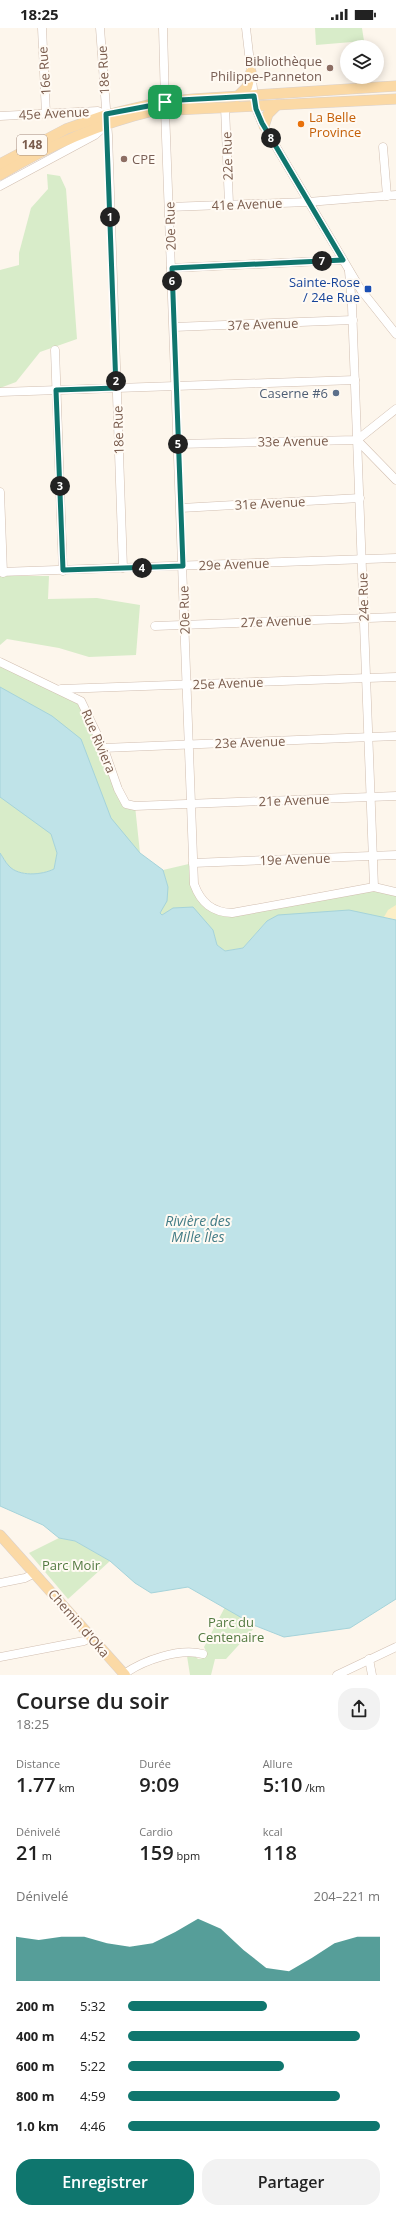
<!DOCTYPE html>
<html lang="fr">
<head>
<meta charset="utf-8">
<style>
	body { margin:0; font-family:"Open Sans",sans-serif; background:#f2f2f2; color:#222; height:100vh; display:flex; flex-direction:column; font-size:15px; white-space:nowrap }
	* { box-sizing:border-box; margin:0 }
	p { font-size:13px; color:#767676 }
	.icon { flex:none; width:22px; height:22px; fill:none; stroke:currentColor; stroke-width:2; stroke-linecap:round; stroke-linejoin:round }
	.map { position:relative; height:1647px; overflow:hidden }
	.drawer { display:flex; flex-direction:column; background:#fff; flex:1 }
	.drawer>* { flex:none }
	.tools { position:absolute; left:340px; top:12px; display:grid; gap:8px }
	.tools a { display:grid; place-items:center; width:44px; height:44px; border-radius:50%; background:#fff; box-shadow:0 2px 10px #0003; font-size:20px }
	.pin { position:absolute; display:grid; place-items:center; width:34px; height:34px; color:#fff; margin:-17px; border-radius:8px; box-shadow:0 2px 6px #0006 }
	.km { position:absolute; width:20px; height:20px; margin:-10px; border-radius:50%; background:#222; color:#fff; font-size:11px; line-height:20px; text-align:center }
	.round { display:grid; place-items:center; flex:none; width:42px; height:42px; border-radius:16px; background:#f2f2f2 }
	.head { display:flex; align-items:center; justify-content:space-between; height:68px; padding:0 16px }
	h1 { font-size:22px; font-weight:600; line-height:30px }
	.stats { display:grid; grid-template-columns:repeat(3,1fr); gap:6px; height:68px; padding:4px 16px }
	.stats div { display:grid; align-content:center }
	.stats b { font-size:20px; font-weight:600 }
	.stats small { font-size:11px; font-weight:400 }
	.stats p { font-size:11px }
	.chart { height:112px; padding:8px 16px }
	.chart p { display:flex; justify-content:space-between }
	.chart svg { width:100%; height:72px; margin-top:4px; fill:#0f766e; opacity:.7 }
	.action { display:flex; gap:8px; margin-top:auto; padding:8px 16px }
	.action a { flex:1; height:46px; border-radius:16px; background:#0f766e; color:#fff; font-size:16px; font-weight:600; line-height:46px; text-align:center }
	.action a+a { background:#f2f2f2; color:#222 }
	ul { padding:0 16px; list-style:none; font-size:13px }
	li { display:grid; grid-template-columns:64px 48px 1fr; align-items:center; height:30px }
	li i { height:10px; border-radius:5px; background:#0f766e }
	.status { display:flex; justify-content:space-between; align-items:center; height:28px; padding:0 20px; background:#fff; direction:ltr }
	.status svg { height:11px; fill:currentColor }
	.map>svg:first-child { display:block }
	.green { fill:#d8ecc9 }
	.sand { fill:#fcefc7 }
	.water { fill:#bfe3e8; stroke:#a5d3da }
	.lines { fill:none; stroke-linecap:round; stroke-linejoin:round }
	.minor-casing { stroke:#d1beb0; stroke-width:9 }
	.major-casing { stroke:#dad1cd; stroke-width:11 }
	.minor { stroke:#fff; stroke-width:8 }
	.major { stroke:#fbd9a5; stroke-width:10 }
	.route-casing { stroke:#fff; stroke-width:8 }
	.route { stroke:#0f766e; stroke-width:5 }
	.education-dot { fill:#8d6e63; stroke:#fffaf3; stroke-width:1.5 }
	.food-dot { fill:#e8710a; stroke:#fffaf3; stroke-width:1.5 }
	.transit-dot { fill:#1a4fb4; stroke:#fffaf3; stroke-width:1.5 }
	.service-dot { fill:#5c6f8a; stroke:#fffaf3; stroke-width:1.5 }
	.labels { text-anchor:middle; stroke-width:4; stroke-linejoin:round; paint-order:stroke }
	.shield { fill:#fffaf3; stroke:#a28b7f; stroke-width:1 }
	.shield-label { font-size:12px; font-weight:bold; fill:#7a5c4d }
	.education-label { font-size:13px; fill:#785e54; stroke:#fffaf3; text-anchor:end }
	.street-label { font-size:13px; fill:#7a5c4d; stroke:#fffaf3 }
	.food-label { font-size:13px; fill:#c56008; stroke:#fffaf3; text-anchor:start }
	.transit-label { font-size:13px; fill:#164399; stroke:#fffaf3; text-anchor:end }
	.service-label { font-size:13px; fill:#4e5e75; stroke:#fffaf3; text-anchor:end }
	.park-label { font-size:13px; fill:#537a41; stroke:#fffaf3 }
	.water-label { font-size:14px; font-style:italic; fill:#437c86; stroke:#fffaf3 }
</style>
</head>
<body>
<div class="status"><b>18:25</b><svg viewBox="0 0 49 12"><path d="M0 12V9h3v3zM5 12V6h3v6zM10 12V3h3v9zM15 12V0h3v12zM26 1h20v11H26zM47 4h2v5h-2z"/></svg></div>
<div class="map">
<svg width="396" height="1647" viewBox="0 0 396 1647">
	<rect width="100%" height="100%" fill="#fdf6ec"/>
	<!-- green -->
	<g class="green">
		<polygon points="315,0 362,0 364,13 316,17"/>
		<polygon points="47,146 60,148 66,161 77,311 40,324 16,354 0,360 0,242 19,237 19,225 31,180 48,161"/>
		<polygon points="0,548 49,548 48,571 97,570 140,577 136,627 89,629 59,620 7,611 0,617"/>
		<path d="M0 634 81 673 126 776 135 778 140 825 51 806 57 825 54 841C42 847 19 849 9 838 5 834 3 829 0 825Z"/>
		<path d="M193 835 198 866 222 884 375 859 396 865V892L384 889 267 893 243 920 225 923 217 917 213 902 174 880 162 887 160 885C169 869 169 859 163 842Z"/>
		<polygon points="59,1510 75,1513 110,1533 68,1571 29,1525"/>
		<polygon points="225,1579 256,1598 226,1631 215,1631 211,1647 190,1647 187,1628 194,1627 198,1631 204,1630 206,1623 204,1619"/>
	</g>
	<!-- sand -->
	<polygon class="sand" points="396,877 396,892 384,889 388,882"/>
	<!-- water -->
	<path class="water" d="M0 659 52 688 81 711 111 790 140 825 163 842 168 859 167 873 160 885 162 887 173 880 193 879 213 902 217 917 225 923 243 920 267 893 278 887 349 882 396 892V1571L350 1600 284 1609 256 1598 188 1559 151 1565 135 1555 110 1533 75 1513 59 1510 43 1497 0 1478V825C3 829 5 834 9 838 19 849 42 847 54 841L57 825 51 806 0 769Z"/>
	<g class="lines">
		<!-- minor casing -->
		<g class="minor-casing">
			<g id="minor">
				<polyline points="42,0 46,86"/>
				<polyline points="100,0 108,107 123,540"/>
				<polyline points="163,0 165,74"/>
				<polyline points="246,0 255,78 262,95 361,262 396,306"/>
				<polyline points="225,79 229,176"/>
				<path d="M165 82 194 856C201 875 212 884 232 885L374 859 396 864"/>
				<polyline points="0,88 98,83 106,87"/>
				<polyline points="383,119 387,168"/>
				<polyline points="0,158 95,107 105,98"/>
				<polyline points="169,179 308,174 396,167"/>
				<polyline points="171,240 343,232"/>
				<polyline points="349,243 352,278 374,859"/>
				<polyline points="174,299 353,292"/>
				<polyline points="55,322 63,543"/>
				<polyline points="0,364 355,352"/>
				<polyline points="357,412 396,452"/>
				<polyline points="178,416 357,412 396,381"/>
				<polyline points="0,464 3,545"/>
				<polyline points="181,480 360,470"/>
				<polyline points="0,544 396,530"/>
				<polyline points="155,598 396,589"/>
				<polyline points="0,634 81,673 104,721 118,761 126,776 135,778 396,768"/>
				<polyline points="61,661 396,649"/>
				<polyline points="103,720 396,708"/>
				<polyline points="193,835 396,827"/>
				<polyline points="0,1555 25,1550 35,1545"/>
				<polyline points="0,1629 84,1613 92,1609"/>
				<polyline points="369,1631 372,1647"/>
				<path d="M124 1646C144 1632 179 1620 203 1626"/>
				<polyline points="337,1647 396,1619"/>
			</g>
		</g>
		<!-- major casing -->
		<g class="major-casing">
			<g id="major">
				<polyline points="237,69 247,59 251,44"/>
				<polyline points="264,98 268,86 277,77"/>
				<polyline points="0,136 66,101 106,87 156,75 193,71 396,58"/>
				<path d="M0 147C48 118 98 96 153 83L396 71"/>
				<polyline points="0,1507 125,1647"/>
			</g>
		</g>
		<!-- minor -->
		<use href="#minor" class="minor"/>
		<!-- major -->
		<use href="#major" class="major"/>
	</g>
	<g class="lines">
		<!-- route casing -->
		<g class="route-casing">
			<polygon id="route" points="254,68 256,81 262,95 343,232 172,240 183,538 63,542 56,362 116,360 106,86 180,72"/>
		</g>
		<!-- route -->
		<use href="#route" class="route"/>
	</g>
	<!-- markers -->
	<g class="education-dot">
		<circle cx="330" cy="40" r="4"/>
		<circle cx="124" cy="131" r="4"/>
	</g>
	<circle class="food-dot" cx="301" cy="96" r="4"/>
	<rect class="transit-dot" x="364" y="257" width="8" height="8" rx="2"/>
	<circle class="service-dot" cx="336" cy="365" r="4"/>
	<g class="labels">
		<!-- shield labels -->
		<rect class="shield" x="17" y="107" width="30" height="20" rx="3"/>
		<g class="shield-label">
			<text x="32" y="121">148</text>
		</g>
		<!-- education labels -->
		<g class="education-label">
			<text x="322" y="38">Bibliothèque<tspan x="322" dy="15">Philippe-Panneton</tspan></text>
			<text x="132" y="136" text-anchor="start">CPE</text>
		</g>
		<!-- street labels -->
		<g class="street-label">
			<text transform="translate(103 42) rotate(-93)" y="5">18e Rue</text>
			<text transform="translate(44 43) rotate(-94)" y="5">16e Rue</text>
			<text transform="translate(54 85) rotate(-3)" y="5">45e Avenue</text>
			<text transform="translate(227 128) rotate(-92)" y="5">22e Rue</text>
			<text transform="translate(247 176) rotate(-2)" y="5">41e Avenue</text>
			<text transform="translate(170 198) rotate(-92)" y="5">20e Rue</text>
			<text transform="translate(263 296) rotate(-2)" y="5">37e Avenue</text>
			<text transform="translate(118 402) rotate(-92)" y="5">18e Rue</text>
			<text transform="translate(293 413) rotate(-1)" y="5">33e Avenue</text>
			<text transform="translate(270 475) rotate(-3)" y="5">31e Avenue</text>
			<text transform="translate(234 536) rotate(-2)" y="5">29e Avenue</text>
			<text transform="translate(363 569) rotate(-92)" y="5">24e Rue</text>
			<text transform="translate(184 582) rotate(-92)" y="5">20e Rue</text>
			<text transform="translate(276 593) rotate(-2)" y="5">27e Avenue</text>
			<text transform="translate(228 655) rotate(-2)" y="5">25e Avenue</text>
			<text transform="translate(99 713) rotate(67)" y="5">Rue Riviera</text>
			<text transform="translate(250 714) rotate(-2)" y="5">23e Avenue</text>
			<text transform="translate(294 772) rotate(-2)" y="5">21e Avenue</text>
			<text transform="translate(295 831) rotate(-2)" y="5">19e Avenue</text>
			<text transform="translate(79 1595) rotate(49)" y="5">Chemin d'Oka</text>
		</g>
		<!-- food labels -->
		<g class="food-label">
			<text x="309" y="94">La Belle<tspan x="309" dy="15">Province</tspan></text>
		</g>
		<!-- transit labels -->
		<g class="transit-label">
			<text x="360" y="259">Sainte-Rose<tspan x="360" dy="15">/ 24e Rue</tspan></text>
		</g>
		<!-- service labels -->
		<g class="service-label">
			<text x="328" y="370">Caserne #6</text>
		</g>
		<!-- park labels -->
		<g class="park-label">
			<text x="71" y="1542">Parc Moir</text>
			<text x="231" y="1599">Parc du<tspan x="231" dy="15">Centenaire</tspan></text>
		</g>
		<!-- water labels -->
		<g class="water-label">
			<text x="198" y="1198">Rivière des<tspan x="198" dy="16">Mille Îles</tspan></text>
		</g>
	</g>
</svg>
<div class="tools">
<a><svg class="icon" aria-label="layers" viewBox="0 0 24 24"><path d="M12 4l9 5-9 5-9-5zM3 14l9 5 9-5"/></svg></a>
</div>
<div class="pin" style="left:165px;top:74px;background:#1e9e55"><svg class="icon" aria-label="arrive" viewBox="0 0 24 24"><path d="M6 21V4h12l-3 4 3 4H6"/></svg></div>
<b class="km" style="left:110px;top:189px">1</b>
<b class="km" style="left:116px;top:353px">2</b>
<b class="km" style="left:60px;top:458px">3</b>
<b class="km" style="left:142px;top:540px">4</b>
<b class="km" style="left:178px;top:416px">5</b>
<b class="km" style="left:172px;top:253px">6</b>
<b class="km" style="left:322px;top:233px">7</b>
<b class="km" style="left:271px;top:110px">8</b>
</div>
<section class="drawer">
<div class="head"><div><h1>Course du soir</h1><p>18:25</p></div><a class="round"><svg class="icon" aria-label="share" viewBox="0 0 24 24"><path d="M12 15V3M7 8l5-5 5 5M5 13v7h14v-7"/></svg></a></div>
<div class="stats">
<div><p>Distance</p><b>1.77<small> km</small></b></div>
<div><p>Durée</p><b>9:09</b></div>
<div><p>Allure</p><b>5:10<small> /km</small></b></div>
</div>
<div class="stats">
<div><p>Dénivelé</p><b>21<small> m</small></b></div>
<div><p>Cardio</p><b>159<small> bpm</small></b></div>
<div><p>kcal</p><b>118</b></div>
</div>
<div class="chart"><p><span>Dénivelé</span>204–221 m</p>
<svg viewBox="0 0 160 44" preserveAspectRatio="none"><path d="M0 44V17L10 19L20 17L30 17L40 21L50 23L60 21L70 14L80 6L90 12L100 25L110 36L120 38L130 30L140 21L150 17L160 17V44z"/></svg>
</div>
<ul>
<li><b>200 m</b>5:32<i style="width:55%"></i></li>
<li><b>400 m</b>4:52<i style="width:92%"></i></li>
<li><b>600 m</b>5:22<i style="width:62%"></i></li>
<li><b>800 m</b>4:59<i style="width:84%"></i></li>
<li><b>1.0 km</b>4:46<i style="width:100%"></i></li>
</ul>
<div class="action"><a>Enregistrer</a><a>Partager</a></div>
</section>
</body>
</html>
